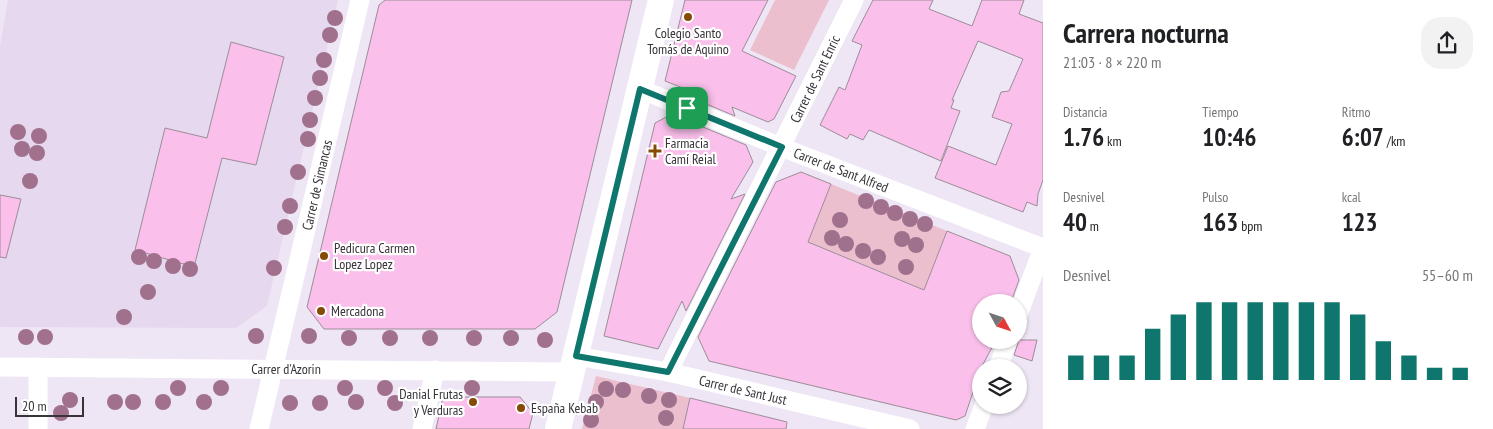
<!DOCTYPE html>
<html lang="es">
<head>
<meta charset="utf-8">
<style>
	body { margin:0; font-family:"PT Sans Narrow",sans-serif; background:#f2f2f2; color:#202124; height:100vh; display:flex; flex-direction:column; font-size:19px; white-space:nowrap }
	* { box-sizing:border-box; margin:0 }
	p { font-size:16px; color:#757577 }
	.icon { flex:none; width:28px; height:28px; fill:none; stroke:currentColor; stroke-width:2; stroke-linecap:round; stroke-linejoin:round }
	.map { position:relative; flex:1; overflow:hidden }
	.side { display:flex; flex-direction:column; background:#fff; width:450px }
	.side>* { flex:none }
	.needle { width:32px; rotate:130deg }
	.fabs { position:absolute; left:972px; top:294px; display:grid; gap:10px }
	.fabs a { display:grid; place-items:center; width:55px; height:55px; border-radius:50%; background:#fff; box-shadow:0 1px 4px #0004; font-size:25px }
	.scale { position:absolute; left:15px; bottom:12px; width:69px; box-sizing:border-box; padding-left:5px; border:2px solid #373339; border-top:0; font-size:14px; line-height:18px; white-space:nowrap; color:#373339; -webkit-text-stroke:4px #fff; paint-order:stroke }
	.pin { position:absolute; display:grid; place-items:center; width:42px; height:42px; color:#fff; margin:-21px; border-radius:10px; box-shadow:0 2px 8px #0006 }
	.round { display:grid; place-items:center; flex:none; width:52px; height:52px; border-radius:20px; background:#f2f2f2 }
	.head { display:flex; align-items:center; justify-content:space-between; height:85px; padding:0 20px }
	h1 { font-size:28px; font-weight:600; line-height:38px }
	.metrics { display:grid; grid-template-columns:repeat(3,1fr); gap:8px; height:85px; padding:5px 20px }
	.metrics div { display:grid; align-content:center }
	.metrics b { font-size:25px; font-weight:600 }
	.metrics small { font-size:14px; font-weight:400 }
	.metrics p { font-size:14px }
	.chart { height:140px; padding:10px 20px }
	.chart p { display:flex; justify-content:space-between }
	.chart svg { width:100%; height:90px; margin-top:5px; stroke:#0f766e; stroke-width:6 }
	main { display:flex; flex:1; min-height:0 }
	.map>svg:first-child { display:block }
	.built { fill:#e6d8ee }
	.green { fill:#ebbfcd }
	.building { fill:#fabfeb; stroke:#9b8d97 }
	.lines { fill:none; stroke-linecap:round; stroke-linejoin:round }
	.street { stroke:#fff; stroke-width:19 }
	.secondary { stroke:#fff; stroke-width:26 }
	.tree { fill:#a0708c }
	.route-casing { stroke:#fff; stroke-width:10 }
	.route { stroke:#0f766e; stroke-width:6 }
	.poi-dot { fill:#854a03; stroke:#fff; stroke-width:2 }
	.labels { text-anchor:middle; stroke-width:4.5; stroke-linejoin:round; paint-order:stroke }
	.poi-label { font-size:14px; fill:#373339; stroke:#fff; text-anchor:start }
	.street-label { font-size:14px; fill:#373339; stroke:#fff }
</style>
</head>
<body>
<main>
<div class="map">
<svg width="1043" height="429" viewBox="0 0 1043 429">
	<rect width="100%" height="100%" fill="#efe6f5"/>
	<!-- built -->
	<polygon class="built" points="8,0 338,0 267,306 236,328 0,327 0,46"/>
	<!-- green -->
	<g class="green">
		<polygon points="775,0 829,0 794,70 750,50"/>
		<polygon points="831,184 947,231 924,290 808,242"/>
		<polygon points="596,376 690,398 683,429 582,429"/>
	</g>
	<!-- building -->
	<g class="building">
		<polygon points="385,0 632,0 557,312 535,329 324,329 307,307 379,5"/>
		<polygon points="685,0 768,0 742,51 796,76 774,119 768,122 732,107 735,116 699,101 706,97 665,81"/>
		<polygon points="873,0 933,0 929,9 972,26 982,0 1024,0 1019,14 1043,23 1043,180 1038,194 1037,206 1027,202 1023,212 935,178 948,146 996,165 1012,124 992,117 1001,92 1009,91 1023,59 978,41 952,100 954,100 951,108 960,111 941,161 869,130 863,140 850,134 847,139 820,125 839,87 845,90 862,45 852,41"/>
		<polygon points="231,42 284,57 256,165 222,158 194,267 135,250 165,128 207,138"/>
		<polygon points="672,114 746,145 753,162 731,199 745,194 686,311 682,301 658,349 604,336 655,123"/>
		<polygon points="801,172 831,184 808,242 924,290 947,231 1010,256 1019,280 1011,302 981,302 981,340 996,340 981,368 965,416 956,420 709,361 698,337 776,182"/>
		<polygon points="0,195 21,199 6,258 0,257"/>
		<polygon points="1019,340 1037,340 1032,361 1014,355"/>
		<polygon points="443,397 520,397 533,413 529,429 436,429"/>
		<polygon points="690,398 787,422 786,429 683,429"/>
	</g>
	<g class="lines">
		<!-- street -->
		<g class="street">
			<polyline points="640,89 781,147 1043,248"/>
			<polyline points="1019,312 1043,248"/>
			<polyline points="576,356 668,372 910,429"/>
			<polyline points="0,367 572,372"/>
			<polyline points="998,368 1008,340"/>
			<polyline points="668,372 854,0"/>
			<polyline points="38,429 38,367"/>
			<polyline points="259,429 360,0"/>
			<polyline points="422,429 435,370"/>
			<polyline points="975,429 984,405"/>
		</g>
		<!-- secondary -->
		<polyline class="secondary" points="558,429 661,0"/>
	</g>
	<!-- trees -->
	<g class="tree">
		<circle cx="335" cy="18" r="8"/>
		<circle cx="330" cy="35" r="8"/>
		<circle cx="324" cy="60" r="8"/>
		<circle cx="320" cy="78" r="8"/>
		<circle cx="315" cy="98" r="8"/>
		<circle cx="310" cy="120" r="8"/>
		<circle cx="18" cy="132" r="8"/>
		<circle cx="39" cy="136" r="8"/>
		<circle cx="308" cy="139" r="8"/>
		<circle cx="22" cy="149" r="8"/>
		<circle cx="37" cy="153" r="8"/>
		<circle cx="298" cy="172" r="8"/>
		<circle cx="30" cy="181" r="8"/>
		<circle cx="866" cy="201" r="8"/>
		<circle cx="290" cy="206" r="8"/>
		<circle cx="881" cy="207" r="8"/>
		<circle cx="895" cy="213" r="8"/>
		<circle cx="910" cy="219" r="8"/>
		<circle cx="840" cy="220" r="8"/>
		<circle cx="925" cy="224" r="8"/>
		<circle cx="285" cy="227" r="8"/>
		<circle cx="832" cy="238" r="8"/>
		<circle cx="902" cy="239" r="8"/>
		<circle cx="846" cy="244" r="8"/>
		<circle cx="916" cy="245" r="8"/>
		<circle cx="863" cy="251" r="8"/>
		<circle cx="139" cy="257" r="8"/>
		<circle cx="878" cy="257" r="8"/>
		<circle cx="154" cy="261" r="8"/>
		<circle cx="173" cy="266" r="8"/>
		<circle cx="906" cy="267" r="8"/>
		<circle cx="274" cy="268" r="8"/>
		<circle cx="190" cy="269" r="8"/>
		<circle cx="148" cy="292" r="8"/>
		<circle cx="124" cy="317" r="8"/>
		<circle cx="256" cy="336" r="8"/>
		<circle cx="309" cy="336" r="8"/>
		<circle cx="26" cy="337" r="8"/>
		<circle cx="45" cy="337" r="8"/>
		<circle cx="349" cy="338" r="8"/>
		<circle cx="390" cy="338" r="8"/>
		<circle cx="430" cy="338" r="8"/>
		<circle cx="474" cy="338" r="8"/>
		<circle cx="511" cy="338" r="8"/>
		<circle cx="545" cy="340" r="8"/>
		<circle cx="178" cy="388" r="8"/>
		<circle cx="221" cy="388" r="8"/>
		<circle cx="345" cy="388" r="8"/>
		<circle cx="385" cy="388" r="8"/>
		<circle cx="472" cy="388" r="8"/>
		<circle cx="606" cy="389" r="8"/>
		<circle cx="623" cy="390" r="8"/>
		<circle cx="649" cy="396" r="8"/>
		<circle cx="70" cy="400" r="8"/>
		<circle cx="669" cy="400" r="8"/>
		<circle cx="115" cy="402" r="8"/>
		<circle cx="133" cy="402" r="8"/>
		<circle cx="163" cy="402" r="8"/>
		<circle cx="204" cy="402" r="8"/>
		<circle cx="356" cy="402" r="8"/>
		<circle cx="596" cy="402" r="8"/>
		<circle cx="290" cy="403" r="8"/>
		<circle cx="320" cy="403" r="8"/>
		<circle cx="395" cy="403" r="8"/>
		<circle cx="61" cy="413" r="8"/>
		<circle cx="666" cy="418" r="8"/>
		<circle cx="591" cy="420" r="8"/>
	</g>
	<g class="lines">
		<!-- route casing -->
		<g class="route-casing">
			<polygon id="route" points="640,89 782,147 668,372 576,356"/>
		</g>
		<!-- route -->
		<use href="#route" class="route"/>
	</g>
	<!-- markers -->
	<g class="poi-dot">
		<circle cx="688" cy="17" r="5"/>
		<path d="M652.5 143.5h5v5h5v5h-5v5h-5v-5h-5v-5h5z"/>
		<circle cx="324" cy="256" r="5"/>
		<circle cx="321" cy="311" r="5"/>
		<circle cx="473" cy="402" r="5"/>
		<circle cx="521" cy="408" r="5"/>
	</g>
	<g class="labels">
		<!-- poi labels -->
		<g class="poi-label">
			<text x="688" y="38" text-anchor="middle">Colegio Santo<tspan x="688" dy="16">Tomás de Aquino</tspan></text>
			<text x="665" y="148">Farmacia<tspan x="665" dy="16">Camí Reial</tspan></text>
			<text x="334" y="253">Pedicura Carmen<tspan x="334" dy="16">Lopez Lopez</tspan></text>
			<text x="331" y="316">Mercadona</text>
			<text x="463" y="399" text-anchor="end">Danial Frutas<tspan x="463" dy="16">y Verduras</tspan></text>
			<text x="531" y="413">España Kebab</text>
		</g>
		<!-- street labels -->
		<g class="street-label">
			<text transform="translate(815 79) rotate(-64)" y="5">Carrer de Sant Enric</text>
			<text transform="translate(841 170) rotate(21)" y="5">Carrer de Sant Alfred</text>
			<text transform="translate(317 185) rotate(-77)" y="5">Carrer de Simancas</text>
			<text x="286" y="374">Carrer d'Azorin</text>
			<text transform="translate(743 390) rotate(13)" y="5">Carrer de Sant Just</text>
		</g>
	</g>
</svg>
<div class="fabs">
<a><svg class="needle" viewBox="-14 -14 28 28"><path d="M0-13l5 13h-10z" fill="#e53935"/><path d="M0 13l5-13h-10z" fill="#757577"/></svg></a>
<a><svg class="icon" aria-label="layers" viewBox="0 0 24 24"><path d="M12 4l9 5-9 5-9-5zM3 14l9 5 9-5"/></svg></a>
</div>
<div class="scale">20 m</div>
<div class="pin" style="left:687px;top:108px;background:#1e9e55"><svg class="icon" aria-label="arrive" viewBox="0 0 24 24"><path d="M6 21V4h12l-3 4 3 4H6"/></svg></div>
</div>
<section class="side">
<div class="head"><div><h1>Carrera nocturna</h1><p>21:03 · 8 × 220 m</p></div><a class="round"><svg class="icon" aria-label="share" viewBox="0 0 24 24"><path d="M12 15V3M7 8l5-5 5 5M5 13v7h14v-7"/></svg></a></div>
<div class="metrics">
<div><p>Distancia</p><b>1.76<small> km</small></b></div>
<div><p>Tiempo</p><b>10:46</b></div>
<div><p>Ritmo</p><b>6:07<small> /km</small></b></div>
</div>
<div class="metrics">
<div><p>Desnivel</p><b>40<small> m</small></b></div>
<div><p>Pulso</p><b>163<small> bpm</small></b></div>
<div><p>kcal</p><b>123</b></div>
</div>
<div class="chart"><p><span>Desnivel</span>55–60 m</p>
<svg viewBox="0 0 160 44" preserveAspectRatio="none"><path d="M5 44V32M15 44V32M25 44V32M35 44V19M45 44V12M55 44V6M65 44V6M75 44V6M85 44V6M95 44V6M105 44V6M115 44V12M125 44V25M135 44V32M145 44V38M155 44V38"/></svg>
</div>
</section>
</main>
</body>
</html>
